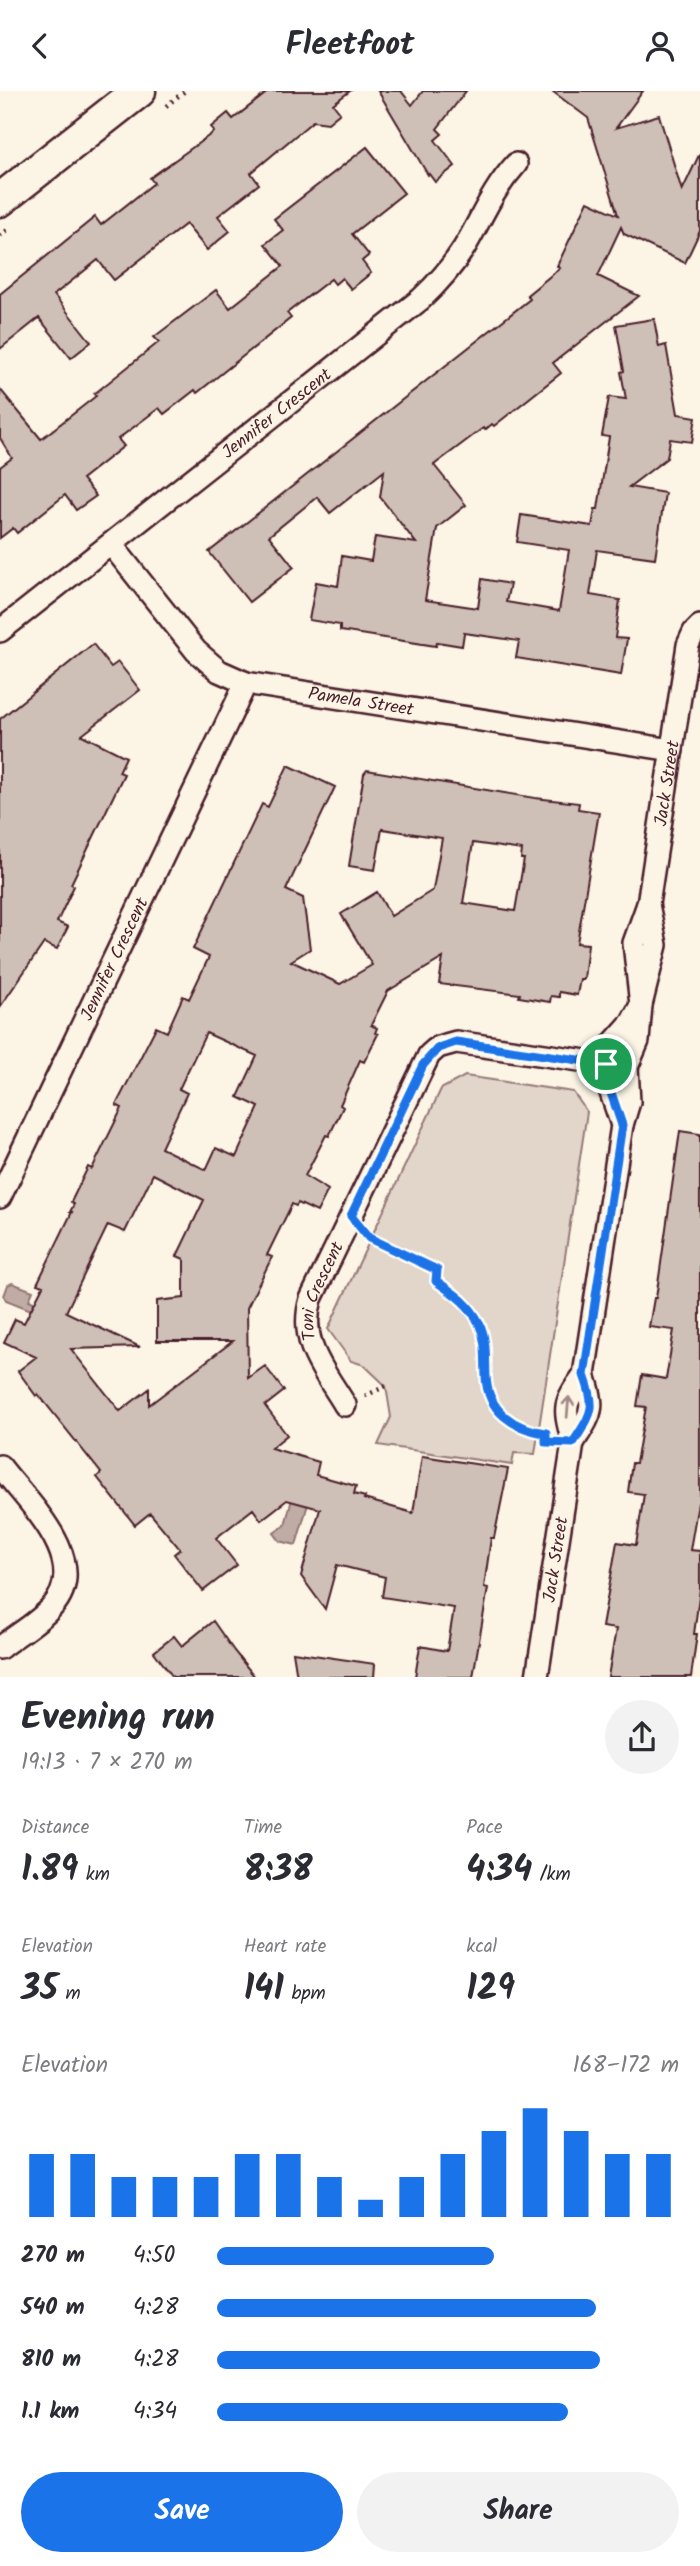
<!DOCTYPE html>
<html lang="en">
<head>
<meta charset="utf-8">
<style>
	body { margin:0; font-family:Kalam,sans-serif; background:#f2f2f3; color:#2b2b33; height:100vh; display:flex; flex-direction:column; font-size:26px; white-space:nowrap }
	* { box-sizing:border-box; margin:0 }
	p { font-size:23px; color:#7c7c81 }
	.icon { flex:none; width:38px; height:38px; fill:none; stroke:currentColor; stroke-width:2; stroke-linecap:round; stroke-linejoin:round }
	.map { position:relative; height:1586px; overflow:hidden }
	.sheet { display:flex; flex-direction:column; background:#fff; flex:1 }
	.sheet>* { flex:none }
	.pin { position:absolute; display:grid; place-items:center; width:60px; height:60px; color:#fff; margin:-30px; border:4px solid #fff; border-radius:50%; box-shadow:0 2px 7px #0007 }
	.round { display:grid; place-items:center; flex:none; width:74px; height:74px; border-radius:37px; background:#f2f2f3 }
	.head { display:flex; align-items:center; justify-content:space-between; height:119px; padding:0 21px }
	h1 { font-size:38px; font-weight:600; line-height:52px }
	.stats { display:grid; grid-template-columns:repeat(3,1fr); gap:10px; height:119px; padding:7px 21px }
	.stats div { display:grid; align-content:center }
	.stats b { font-size:35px; font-weight:600 }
	.stats small { font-size:19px; font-weight:400 }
	.stats p { font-size:19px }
	.chart { height:196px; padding:14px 21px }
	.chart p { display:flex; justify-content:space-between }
	.chart svg { width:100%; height:126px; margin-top:7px; stroke:#1a73e8; stroke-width:6 }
	.action { display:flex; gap:14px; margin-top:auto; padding:14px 21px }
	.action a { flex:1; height:80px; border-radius:42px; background:#1a73e8; color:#fff; font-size:28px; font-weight:600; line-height:80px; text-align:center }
	.action a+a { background:#f2f2f3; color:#2b2b33 }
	ul { padding:0 21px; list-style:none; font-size:23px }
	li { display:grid; grid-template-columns:112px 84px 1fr; align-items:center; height:52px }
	li i { height:18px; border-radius:9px; background:#1a73e8 }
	header { display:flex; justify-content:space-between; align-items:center; height:91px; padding:0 21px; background:#fff; font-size:32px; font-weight:600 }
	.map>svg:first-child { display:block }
	.green { fill:#e2d5ca; stroke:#967a7a; stroke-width:2 }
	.water { fill:#c0aca5; stroke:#917474; stroke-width:2 }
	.building { fill:#cfc0b7; stroke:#4a1f2b; stroke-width:2; fill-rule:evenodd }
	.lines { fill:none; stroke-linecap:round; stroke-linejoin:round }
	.street-casing { stroke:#4a1f2b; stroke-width:26 }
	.secondary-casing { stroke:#4a1f2b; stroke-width:37 }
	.path { stroke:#4a1f2b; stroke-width:4.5; stroke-dasharray:2 5; stroke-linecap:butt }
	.street { stroke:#fcf5e5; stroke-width:21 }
	.secondary { stroke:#fcf5e5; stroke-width:32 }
	.oneway { stroke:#a38a88 }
	.route-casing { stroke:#fff; stroke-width:14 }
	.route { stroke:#1a73e8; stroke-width:9 }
	.labels { text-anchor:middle; stroke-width:5; stroke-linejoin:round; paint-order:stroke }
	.street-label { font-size:18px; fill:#4a1f2b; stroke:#fcf5e5 }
</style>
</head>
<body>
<header><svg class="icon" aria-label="back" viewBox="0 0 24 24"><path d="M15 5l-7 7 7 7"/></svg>Fleetfoot<svg class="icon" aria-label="person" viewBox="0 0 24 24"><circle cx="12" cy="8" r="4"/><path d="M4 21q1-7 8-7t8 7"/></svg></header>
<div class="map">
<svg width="700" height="1586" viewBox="0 0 700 1586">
	<rect width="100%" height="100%" fill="#fcf5e5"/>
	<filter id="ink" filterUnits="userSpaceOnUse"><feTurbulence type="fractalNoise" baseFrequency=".0143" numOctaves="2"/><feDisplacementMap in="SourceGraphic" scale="14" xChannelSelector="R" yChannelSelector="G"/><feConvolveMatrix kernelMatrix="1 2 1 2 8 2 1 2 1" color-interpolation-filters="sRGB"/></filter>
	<g filter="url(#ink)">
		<!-- green -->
		<polygon class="green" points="465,985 573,1001 587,1021 535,1363 514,1362 512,1374 378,1354 391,1326 386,1295 364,1274 351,1270 328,1238 441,998"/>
		<!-- water -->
		<g class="water">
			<polygon points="12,1192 33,1200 29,1209 42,1215 31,1219 6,1209 4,1205 8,1194"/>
			<polygon points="292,1408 308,1413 296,1454 280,1450 274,1442 285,1434"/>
		</g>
		<!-- building -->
		<g class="building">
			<polygon points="269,0 350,0 333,13 340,22 328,32 313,30 251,82 259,93 218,125 230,140 207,159 186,133 114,189 98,169 54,204 91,251 71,267 39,227 0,258 0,203 95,126 101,134 154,92 150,87 214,41 211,36 228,22 233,28"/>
			<polygon points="378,0 401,0 412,14 423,0 466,0 437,38 442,43 435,49 455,75 435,91 429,83 428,84"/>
			<polygon points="552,0 643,0 616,37 659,24 682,100 700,62 700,140 685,172 624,143 621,136 598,185 639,205 553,272 561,282 494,335 492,333 485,339 483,337 434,374 466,414 437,437 425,509 478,517 482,488 510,493 506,511 559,520 569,459 517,451 521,424 592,435 595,418 598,418 609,346 602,345 609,306 626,308 621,281 624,280 616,234 654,228 659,256 666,254 678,323 696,326 692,351 670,348 667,367 629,396 665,402 655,467 597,459 590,504 620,509 615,547 627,548 621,584 516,567 519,550 464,542 462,555 437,551 436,555 340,540 340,534 309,529 316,491 338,495 342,465 371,470 375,446 416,452 380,406 384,380 330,422 317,406 269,445 294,476 249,511 209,461 530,208 527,204 560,177 557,175 588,110 618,124 588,27"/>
			<polygon points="367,56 404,102 352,143 369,164 362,170 371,182 351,198 342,187 335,193 331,188 287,222 291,227 197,302 195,299 164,323 159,317 118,348 124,355 82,388 96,405 76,419 65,404 17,442 13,437 0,447 0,376 12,367 0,347 0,298 41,348 96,305 94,303 159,251 154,246 216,199 230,217 283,175 265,153 283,139 274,128"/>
			<polygon points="93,553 111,576 118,571 140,599 82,644 126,666 119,681 124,683 71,793 74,795 57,831 68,836 57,858 44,852 0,916 0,628"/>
			<path d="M288 674 335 696 286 799 303 807 310 858 291 870 340 893 372 874 341 823 377 801 391 825 433 799 442 747 382 738 375 779 349 775 364 683 367 679 535 707 579 712 578 718 599 721 577 852 588 853 584 888H580L577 904 559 901V906L551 905 550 911 519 906 520 903 439 893 443 867 388 900 371 934 377 937 375 942 378 943 364 971 360 969 340 1014 343 1016 329 1045 326 1044 305 1085 328 1099 317 1121 298 1112 296 1115 292 1113 267 1164 272 1166 247 1217 248 1287 265 1275 284 1300 265 1315 287 1344 271 1357 319 1371 316 1384 356 1395 354 1403 365 1406 364 1408 413 1422 422 1365 508 1378 494 1447H491L484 1496 488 1497 473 1586H415L420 1555 447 1560 454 1517 382 1506 385 1486 337 1474 325 1518 301 1485 320 1418 287 1409 261 1429 253 1418 216 1447 237 1474 203 1500 174 1463 180 1458 150 1422 135 1434 97 1386 101 1382 38 1303 36 1305 18 1280 36 1266 4 1251 15 1228 24 1232 43 1195 37 1193 72 1121H70L74 1113 71 1111 88 1076 92 1078 122 1017 116 1014 156 936 167 941 183 905 189 908 209 866 193 858 262 713 268 716ZM473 752 522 759 521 768H524L515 820 463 812ZM206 942 257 965 238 1006 259 1016 236 1066 216 1057 206 1079 161 1057 187 1002 179 998ZM153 1083 204 1109 177 1165 184 1168V1207L157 1210V1250H233L149 1314V1298L120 1320 71 1258 140 1256 66 1221 108 1134 125 1141Z"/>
			<polygon points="680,1040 700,1043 700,1412 698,1412 690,1459 700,1460 700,1498 694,1543 697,1543 691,1586 608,1586 616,1538 602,1536 617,1451 636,1454 644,1403 628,1401 632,1372 636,1372 646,1316 637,1315 642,1284 666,1288 674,1239 649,1236 654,1207 656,1207"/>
			<polygon points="213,1530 234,1560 255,1586 173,1586 154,1561 174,1545 182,1555"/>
			<polygon points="293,1561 375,1573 374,1586 297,1586"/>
		</g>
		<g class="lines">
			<!-- street casing -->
			<g class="street-casing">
				<g id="street">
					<path id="s1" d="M111 453 196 560 219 580 246 592 672 659"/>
					<path id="s2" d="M0 540 421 208C437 193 452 176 464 157 482 127 491 101 516 73"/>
					<path id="s3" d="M622 1034 608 993 606 973 614 951 631 932 641 914 634 852 648 813 688 554 694 541 700 535"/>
					<path id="s4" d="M0 1106 246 592"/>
					<path id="s5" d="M345 1314C324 1279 298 1251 311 1208L429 964 438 956 456 951 627 976"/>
					<path d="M573 1352C564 1317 562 1314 584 1284L622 1034 629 1011 627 976 638 950 641 914 656 854 648 813"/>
					<path d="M0 1375C27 1411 93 1470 52 1516 38 1532 16 1544 0 1557"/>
					<path id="s6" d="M537 1586 573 1352C592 1321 596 1319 584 1284"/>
				</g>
			</g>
			<!-- secondary casing -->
			<g class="secondary-casing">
				<polyline id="secondary" points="0,109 139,0"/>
			</g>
			<!-- path -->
			<g class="path">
				<polyline points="166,15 185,0"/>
				<polyline points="0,145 10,137"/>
				<path d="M366 1144 437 1179 436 1190C453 1202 469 1212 479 1232 487 1250 485 1266 486 1285 487 1325 514 1335 546 1342"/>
				<polyline points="365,1305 386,1295"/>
			</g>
			<!-- street -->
			<use href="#street" class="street"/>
			<!-- secondary -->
			<use href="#secondary" class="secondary"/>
		</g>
		<!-- one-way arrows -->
		<defs><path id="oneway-shaft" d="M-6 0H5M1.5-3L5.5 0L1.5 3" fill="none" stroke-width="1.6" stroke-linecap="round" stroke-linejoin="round" transform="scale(1.75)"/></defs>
		<use class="oneway" href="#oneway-shaft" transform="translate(568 1316) rotate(-85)"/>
	</g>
	<g class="lines" filter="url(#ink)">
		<!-- route casing -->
		<g class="route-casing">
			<path id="route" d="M456 951 606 973 608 993 622 1034 584 1284C597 1319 592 1321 573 1352L546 1351V1342C514 1338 487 1320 486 1285 485 1266 487 1249 479 1232 469 1212 453 1202 436 1190L437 1179 369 1147 351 1125 423 974 438 957Z"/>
		</g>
		<!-- route -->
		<use href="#route" class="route"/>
	</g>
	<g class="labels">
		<!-- street labels -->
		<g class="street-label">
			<text dy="6" stroke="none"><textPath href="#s2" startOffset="352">Jennifer Crescent</textPath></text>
			<text dy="6" stroke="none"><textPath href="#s1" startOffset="313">Pamela Street</textPath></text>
			<text dy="6" stroke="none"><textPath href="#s3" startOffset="359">Jack Street</textPath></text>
			<text dy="6" stroke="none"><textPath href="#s4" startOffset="264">Jennifer Crescent</textPath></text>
			<text dy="6" stroke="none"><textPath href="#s5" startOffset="126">Toni Crescent</textPath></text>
			<text dy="6" stroke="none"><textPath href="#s6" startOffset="119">Jack Street</textPath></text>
		</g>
	</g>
</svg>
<div class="pin" style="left:606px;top:973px;background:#1e9e55"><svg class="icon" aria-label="arrive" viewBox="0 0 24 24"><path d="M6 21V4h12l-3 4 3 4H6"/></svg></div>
</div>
<section class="sheet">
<div class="head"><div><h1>Evening run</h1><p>19:13 · 7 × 270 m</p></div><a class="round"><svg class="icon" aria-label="share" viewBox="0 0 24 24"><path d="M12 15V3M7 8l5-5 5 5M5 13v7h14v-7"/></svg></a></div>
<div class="stats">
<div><p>Distance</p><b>1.89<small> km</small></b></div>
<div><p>Time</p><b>8:38</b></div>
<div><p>Pace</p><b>4:34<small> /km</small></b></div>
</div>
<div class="stats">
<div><p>Elevation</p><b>35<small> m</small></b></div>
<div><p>Heart rate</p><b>141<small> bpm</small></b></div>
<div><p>kcal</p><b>129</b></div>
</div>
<div class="chart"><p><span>Elevation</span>168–172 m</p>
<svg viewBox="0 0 160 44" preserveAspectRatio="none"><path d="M5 44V22M15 44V22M25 44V30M35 44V30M45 44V30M55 44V22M65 44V22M75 44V30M85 44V38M95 44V30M105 44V22M115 44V14M125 44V6M135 44V14M145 44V22M155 44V22"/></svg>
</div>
<ul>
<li><b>270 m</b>4:50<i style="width:60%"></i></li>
<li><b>540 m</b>4:28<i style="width:82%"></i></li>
<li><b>810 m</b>4:28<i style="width:83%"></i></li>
<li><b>1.1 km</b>4:34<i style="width:76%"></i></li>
</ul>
<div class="action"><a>Save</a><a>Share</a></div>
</section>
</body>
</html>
